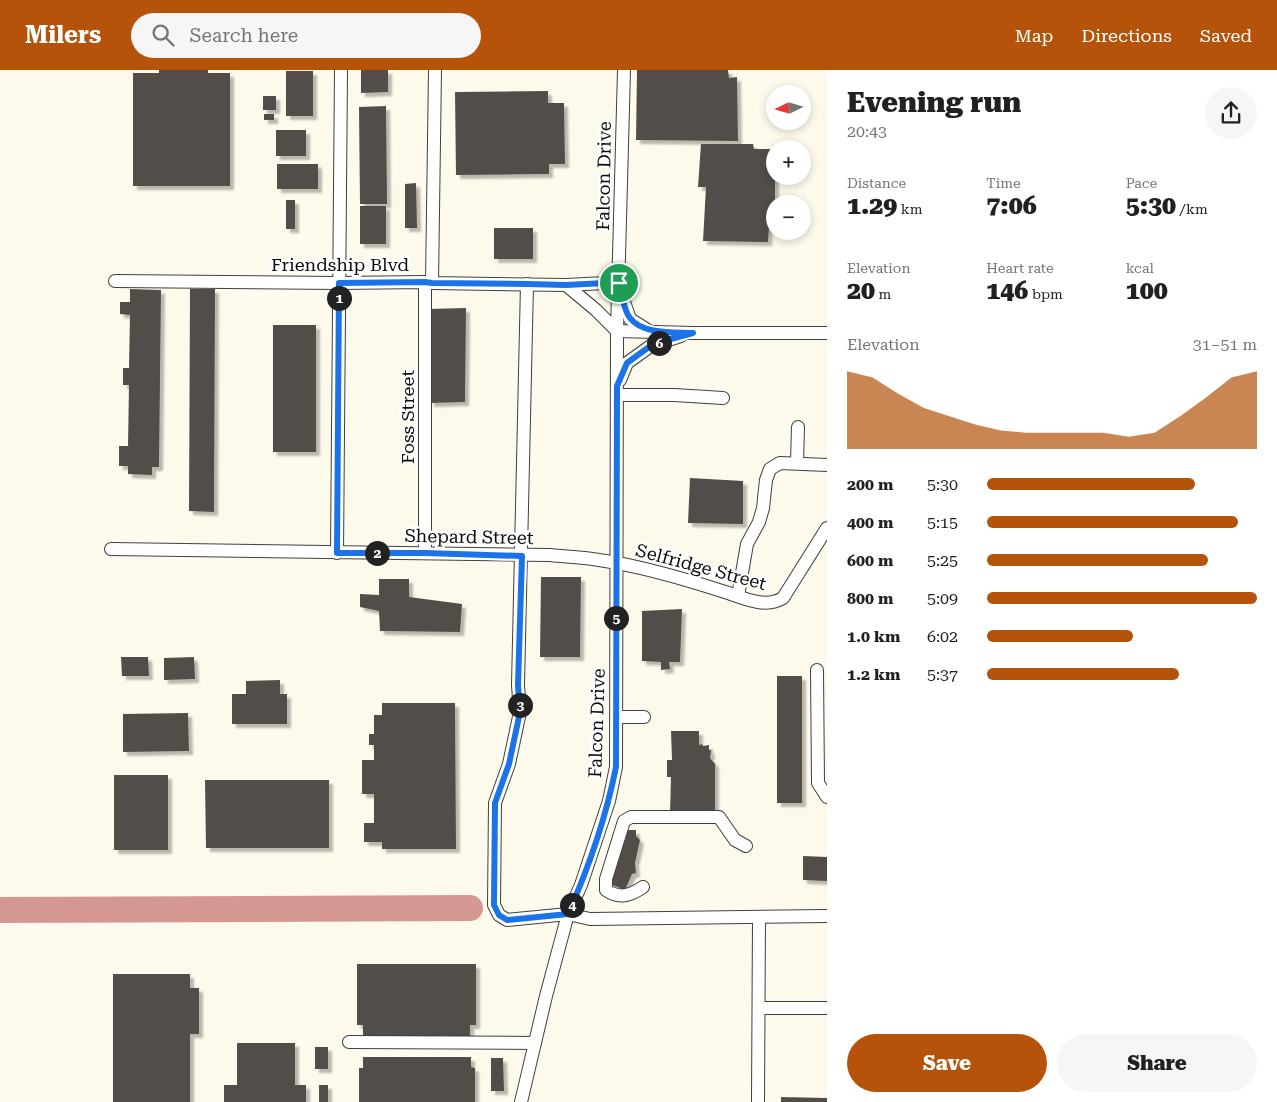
<!DOCTYPE html>
<html lang="en">
<head>
<meta charset="utf-8">
<style>
	body { margin:0; font-family:"Roboto Serif",serif; background:#f6f6f6; color:#202124; height:100vh; display:flex; flex-direction:column; font-size:19px; white-space:nowrap }
	* { box-sizing:border-box; margin:0 }
	p { font-size:16px; color:#757577 }
	.icon { flex:none; width:28px; height:28px; fill:none; stroke:currentColor; stroke-width:2; stroke-linecap:round; stroke-linejoin:round }
	.map { position:relative; flex:1; overflow:hidden }
	.side { display:flex; flex-direction:column; background:#fff; width:450px }
	.side>* { flex:none }
	.needle { width:32px; rotate:265deg }
	.tools { position:absolute; left:766px; top:15px; display:grid; gap:10px }
	.tools a { display:grid; place-items:center; width:45px; height:45px; border-radius:50%; background:#fff; box-shadow:0 2px 8px #0003; font-size:25px }
	.pin { position:absolute; display:grid; place-items:center; width:42px; height:42px; color:#fff; margin:-21px; border:2px solid #fff; border-radius:50%; box-shadow:0 1px 5px #0007 }
	.km { position:absolute; width:25px; height:25px; margin:-12px; border-radius:50%; background:#222; color:#fff; font-size:14px; line-height:25px; text-align:center }
	.round { display:grid; place-items:center; flex:none; width:52px; height:52px; border-radius:26px; background:#f6f6f6 }
	.overview { display:flex; align-items:center; justify-content:space-between; height:85px; padding:0 20px }
	h1 { font-size:28px; font-weight:800; line-height:38px }
	.stats { display:grid; grid-template-columns:repeat(3,1fr); gap:8px; height:85px; padding:5px 20px }
	.stats div { display:grid; align-content:center }
	.stats b { font-size:25px; font-weight:800 }
	.stats small { font-size:14px; font-weight:400 }
	.stats p { font-size:14px }
	.chart { height:140px; padding:10px 20px }
	.chart p { display:flex; justify-content:space-between }
	.chart svg { width:100%; height:90px; margin-top:5px; fill:#b45309; opacity:.7 }
	.action { display:flex; gap:10px; margin-top:auto; padding:10px 20px }
	.action a { flex:1; height:58px; border-radius:30px; background:#b45309; color:#fff; font-size:20px; font-weight:800; line-height:58px; text-align:center }
	.action a+a { background:#f6f6f6; color:#202124 }
	ul { padding:0 20px; list-style:none; font-size:16px }
	li { display:grid; grid-template-columns:80px 60px 1fr; align-items:center; height:38px }
	li i { height:12px; border-radius:6px; background:#b45309 }
	header { display:flex; align-items:center; gap:30px; box-sizing:border-box; height:70px; padding:0 25px; background:#b45309; color:#fff }
	header strong { font-size:24px }
	nav { display:flex; gap:28px; margin-inline-start:auto; font-size:18px }
	.search { width:350px; height:45px; background:#f6f6f6; display:flex; align-items:center; gap:12px; box-sizing:border-box; padding:0 18px; border-radius:28px; color:#757577; font-size:19px }
	main { display:flex; flex:1; min-height:0 }
	.map>svg:first-child { display:block }
	.lines { fill:none; stroke-linecap:round; stroke-linejoin:round }
	.taxiway { stroke:#d49792; stroke-width:26 }
	.building { fill:#534d49; filter:url(#shadow) }
	.minor-casing { stroke:#3f3f3f; stroke-width:14 }
	.minor { stroke:#fff; stroke-width:12 }
	.route-casing { stroke:#fff; stroke-width:10 }
	.route { stroke:#1a73e8; stroke-width:6 }
	.labels { text-anchor:middle; stroke-width:5; stroke-linejoin:round; paint-order:stroke }
	.street-label { font-size:18px; fill:#0c0c0c; stroke:#fff }
</style>
</head>
<body>
<header>
<strong>Milers</strong>
<div class="search"><svg class="icon" aria-label="search" viewBox="0 0 24 24"><circle cx="10" cy="10" r="6"/><path d="M15 15l6 6"/></svg>Search here</div>
<nav><a>Map</a><a>Directions</a><a>Saved</a></nav>
</header>
<main>
<div class="map">
<svg width="827" height="1032" viewBox="0 0 827 1032">
	<defs>
		<filter id="shadow"><feDropShadow dx="4" dy="4" stdDeviation="1" flood-color="#0004"/></filter>
	</defs>
	<rect width="100%" height="100%" fill="#fdfaec"/>
	<g class="lines">
		<!-- taxiway -->
		<polyline class="taxiway" points="0,840 470,838"/>
	</g>
	<!-- building -->
	<g class="building">
		<polygon points="159,0 208,0 208,3 230,3 230,116 133,116 133,3 159,3"/>
		<polygon points="361,0 388,0 388,22 361,23"/>
		<polygon points="637,0 728,0 729,8 737,7 738,71 636,70"/>
		<rect x="286" y="1" width="27" height="45"/>
		<polygon points="548,21 548,33 564,33 565,94 549,94 549,104 456,105 455,22"/>
		<rect x="263" y="26" width="13" height="14"/>
		<polygon points="386,36 387,134 360,134 359,37"/>
		<rect x="264" y="44" width="10" height="6"/>
		<rect x="276" y="60" width="30" height="26"/>
		<polygon points="701,74 753,74 754,79 775,79 775,156 769,157 768,172 703,171 706,117 698,117"/>
		<rect x="277" y="94" width="41" height="25"/>
		<polygon points="416,113 417,158 405,158 405,114"/>
		<rect x="286" y="130" width="9" height="29"/>
		<rect x="360" y="136" width="26" height="38"/>
		<rect x="494" y="158" width="39" height="31"/>
		<polygon points="130,219 161,220 159,397 152,397 152,405 128,404 128,396 119,396 119,376 128,376 129,315 123,315 123,298 129,298 130,245 120,244 120,232 130,232"/>
		<polygon points="190,219 215,219 214,442 189,441"/>
		<polygon points="466,238 465,332 430,333 429,239"/>
		<rect x="273" y="255" width="43" height="127"/>
		<polygon points="690,408 743,411 743,454 688,453"/>
		<polygon points="541,507 581,507 580,587 540,587"/>
		<polygon points="379,509 409,509 409,527 462,534 460,562 380,561 379,541 360,537 360,524 379,525"/>
		<polygon points="682,539 680,592 669,592 670,599 661,600 661,592 642,591 642,541"/>
		<polygon points="121,587 148,587 149,606 122,606"/>
		<polygon points="194,587 195,609 164,610 164,588"/>
		<rect x="777" y="606" width="25" height="127"/>
		<polygon points="280,610 280,624 287,624 287,654 232,654 232,624 246,624 246,611"/>
		<polygon points="382,633 455,633 456,779 382,779 382,772 364,772 364,753 374,753 374,724 362,724 362,690 374,690 374,675 369,675 369,664 374,664 374,645 382,645"/>
		<polygon points="188,643 189,681 123,682 123,644"/>
		<polygon points="671,661 699,661 699,675 702,674 703,676 709,675 709,680 711,680 710,688 715,694 715,743 670,744 671,707 667,707 667,690 672,690"/>
		<rect x="114" y="705" width="54" height="75"/>
		<polygon points="205,710 329,710 329,778 206,778"/>
		<polygon points="627,760 636,760 636,766 640,770 635,793 636,803 632,804 625,820 608,813 626,768"/>
		<polygon points="803,786 827,787 827,811 803,810"/>
		<polygon points="357,894 476,894 476,955 470,955 470,968 363,968 363,955 357,955"/>
		<polygon points="113,904 190,904 190,918 199,918 199,964 190,964 190,1032 113,1032"/>
		<polygon points="237,973 295,973 295,1015 306,1015 306,1032 224,1032 224,1015 237,1015"/>
		<rect x="315" y="977" width="13" height="22"/>
		<polygon points="363,987 471,987 471,997 475,998 475,1032 359,1032 359,998 363,998"/>
		<polygon points="491,988 503,988 504,1021 491,1021"/>
		<rect x="319" y="1015" width="9" height="17"/>
		<polygon points="781,1027 827,1028 827,1032 781,1032"/>
	</g>
	<g class="lines">
		<!-- minor casing -->
		<g class="minor-casing">
			<g id="minor">
				<polyline points="115,211 339,213 425,212 432,213 566,215 605,213 619,213"/>
				<polyline points="425,212 425,483"/>
				<polyline points="432,213 435,0"/>
				<polyline points="527,214 518,615 520,642 509,694 495,733 494,835 499,845 507,850 568,844 590,849 827,846"/>
				<polyline points="566,215 596,240 617,261"/>
				<polyline points="622,226 630,249 649,261"/>
				<polyline points="617,261 693,263 827,263"/>
				<polyline points="620,310 627,293 652,275 681,266"/>
				<polyline points="617,325 674,325 723,328"/>
				<polyline points="797,393 798,357"/>
				<path d="M111 479 550 485C566 487 583 487 599 490 642 496 685 509 725 522 744 528 765 539 783 528L827 458"/>
				<polyline points="337,483 341,0"/>
				<polyline points="738,526 747,474 759,452 763,438 766,410 770,399 780,393 827,395"/>
				<polyline points="817,600 818,713 827,727"/>
				<polyline points="617,647 644,647"/>
				<path d="M643 817C630 826 619 829 606 820V809L624 751 631 747H719L735 770 746 776"/>
				<polyline points="759,938 827,938"/>
				<polyline points="349,972 535,973"/>
				<polyline points="521,1032 546,926 568,844 581,815 609,731 616,697 617,261 624,0"/>
				<polyline points="758,1032 759,847"/>
			</g>
		</g>
		<!-- minor -->
		<use href="#minor" class="minor"/>
	</g>
	<g class="lines">
		<!-- route casing -->
		<g class="route-casing">
			<path id="route" d="M425 212 432 213 527 214 566 215 605 213H619C622 224 623 239 630 248 643 265 674 262 693 263L667 270 652 275 642 282 627 293 617 316 616 697C606 747 589 797 568 844L507 850 499 845 494 835 495 733 509 694 520 642 518 615 522 486 425 483H337L339 213Z"/>
		</g>
		<!-- route -->
		<use href="#route" class="route"/>
	</g>
	<g class="labels">
		<!-- street labels -->
		<g class="street-label">
			<text transform="translate(604 106) rotate(-89)" y="6">Falcon Drive</text>
			<text x="340" y="201">Friendship Blvd</text>
			<text transform="translate(408 347) rotate(-90)" y="6">Foss Street</text>
			<text transform="translate(469 467) rotate(1)" y="6">Shepard Street</text>
			<text transform="translate(701 497) rotate(15)" y="6">Selfridge Street</text>
			<text transform="translate(597 653) rotate(-88)" y="6">Falcon Drive</text>
		</g>
	</g>
</svg>
<div class="tools">
<a><svg class="needle" viewBox="-14 -14 28 28"><path d="M0-13l5 13h-10z" fill="#e53935"/><path d="M0 13l5-13h-10z" fill="#757577"/></svg></a>
<a>+</a>
<a>−</a>
</div>
<div class="pin" style="left:619px;top:213px;background:#1e9e55"><svg class="icon" aria-label="arrive" viewBox="0 0 24 24"><path d="M6 21V4h12l-3 4 3 4H6"/></svg></div>
<b class="km" style="left:339px;top:228px">1</b>
<b class="km" style="left:377px;top:483px">2</b>
<b class="km" style="left:520px;top:635px">3</b>
<b class="km" style="left:572px;top:835px">4</b>
<b class="km" style="left:616px;top:548px">5</b>
<b class="km" style="left:659px;top:273px">6</b>
</div>
<section class="side">
<div class="overview"><div><h1>Evening run</h1><p>20:43</p></div><a class="round"><svg class="icon" aria-label="share" viewBox="0 0 24 24"><path d="M12 15V3M7 8l5-5 5 5M5 13v7h14v-7"/></svg></a></div>
<div class="stats">
<div><p>Distance</p><b>1.29<small> km</small></b></div>
<div><p>Time</p><b>7:06</b></div>
<div><p>Pace</p><b>5:30<small> /km</small></b></div>
</div>
<div class="stats">
<div><p>Elevation</p><b>20<small> m</small></b></div>
<div><p>Heart rate</p><b>146<small> bpm</small></b></div>
<div><p>kcal</p><b>100</b></div>
</div>
<div class="chart"><p><span>Elevation</span>31–51 m</p>
<svg viewBox="0 0 160 44" preserveAspectRatio="none"><path d="M0 44V6L10 9L20 17L30 24L40 28L50 32L60 35L70 36L80 36L90 36L100 36L110 38L120 36L130 28L140 19L150 9L160 6V44z"/></svg>
</div>
<ul>
<li><b>200 m</b>5:30<i style="width:77%"></i></li>
<li><b>400 m</b>5:15<i style="width:93%"></i></li>
<li><b>600 m</b>5:25<i style="width:82%"></i></li>
<li><b>800 m</b>5:09<i style="width:100%"></i></li>
<li><b>1.0 km</b>6:02<i style="width:54%"></i></li>
<li><b>1.2 km</b>5:37<i style="width:71%"></i></li>
</ul>
<div class="action"><a>Save</a><a>Share</a></div>
</section>
</main>
</body>
</html>
